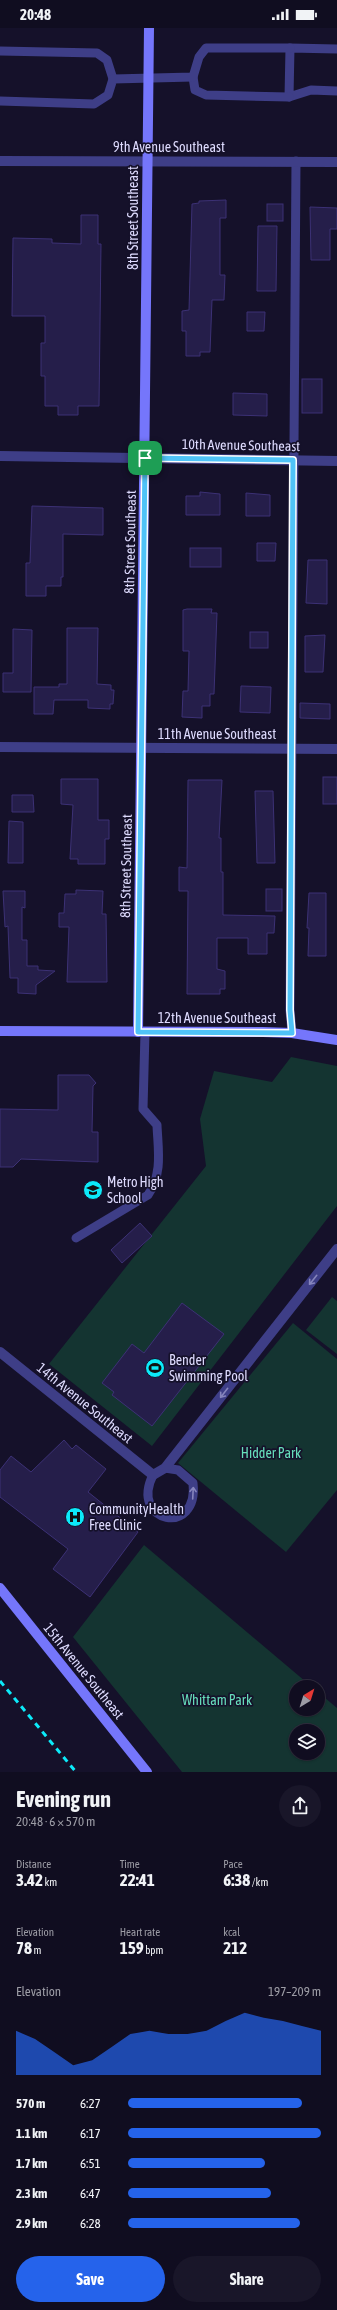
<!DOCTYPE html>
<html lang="en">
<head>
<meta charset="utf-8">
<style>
	body { margin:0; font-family:"Asap Condensed",sans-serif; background:#191629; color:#f1f3f6; height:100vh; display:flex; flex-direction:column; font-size:15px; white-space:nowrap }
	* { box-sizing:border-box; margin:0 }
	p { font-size:13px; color:#9c9ca5 }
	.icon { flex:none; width:22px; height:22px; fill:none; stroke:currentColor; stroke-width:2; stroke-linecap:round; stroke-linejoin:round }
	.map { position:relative; height:1744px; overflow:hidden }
	.sheet { display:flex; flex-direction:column; background:#100d20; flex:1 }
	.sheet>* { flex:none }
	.needle { width:26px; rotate:38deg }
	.tools { position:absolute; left:289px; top:1652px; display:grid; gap:8px }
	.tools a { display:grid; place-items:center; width:36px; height:36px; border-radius:50%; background:#100d20; box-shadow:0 1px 3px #0004,0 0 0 1px #302d3e; font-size:20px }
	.pin { position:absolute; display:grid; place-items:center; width:34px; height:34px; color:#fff; margin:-17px; border-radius:8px; box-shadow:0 2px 6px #0006 }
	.round { display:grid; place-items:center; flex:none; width:42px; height:42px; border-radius:21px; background:#191629 }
	.overview { display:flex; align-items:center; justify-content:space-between; height:68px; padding:0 16px }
	h1 { font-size:22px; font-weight:700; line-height:30px }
	.stats { display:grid; grid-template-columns:repeat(3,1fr); gap:6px; height:68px; padding:4px 16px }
	.stats div { display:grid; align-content:center }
	.stats b { font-size:17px; font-weight:700 }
	.stats small { font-size:11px; font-weight:400 }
	.stats p { font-size:11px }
	.chart { height:112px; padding:8px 16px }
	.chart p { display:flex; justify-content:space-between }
	.chart svg { width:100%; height:72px; margin-top:4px; fill:#2563eb; opacity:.7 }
	.primary-button { display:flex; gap:8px; margin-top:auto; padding:8px 16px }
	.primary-button a { flex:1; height:46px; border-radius:24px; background:#2563eb; color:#fff; font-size:16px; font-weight:700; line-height:46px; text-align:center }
	.primary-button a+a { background:#191629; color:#f1f3f6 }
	ul { padding:0 16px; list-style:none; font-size:13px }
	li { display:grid; grid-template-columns:64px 48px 1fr; align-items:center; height:30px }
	li i { height:10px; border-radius:5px; background:#2563eb }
	.status { display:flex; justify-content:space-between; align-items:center; height:28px; padding:0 20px; background:#100d20; direction:ltr }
	.status svg { height:11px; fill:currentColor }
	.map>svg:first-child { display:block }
	.green { fill:#143431; fill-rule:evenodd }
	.building { fill:#251e4a; stroke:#3c3175 }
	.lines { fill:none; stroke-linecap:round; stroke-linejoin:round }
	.lane { stroke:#3e3e87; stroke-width:9 }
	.street { stroke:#3e3e87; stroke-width:10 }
	.secondary { stroke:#7576fb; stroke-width:10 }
	.rail { stroke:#0ceaf9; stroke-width:3; stroke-dasharray:6 5; stroke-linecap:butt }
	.oneway { stroke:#8685bd }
	.route-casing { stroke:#fff; stroke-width:8 }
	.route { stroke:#4fc3f7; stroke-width:5 }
	.labels { text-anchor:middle; stroke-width:3.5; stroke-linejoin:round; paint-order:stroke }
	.street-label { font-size:14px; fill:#dedbfe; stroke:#15112a }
	.poi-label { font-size:14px; fill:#dedbfe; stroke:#15112a; text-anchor:start }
	.park-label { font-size:14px; fill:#67debc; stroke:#15112a }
</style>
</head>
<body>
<div class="status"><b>20:48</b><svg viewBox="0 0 49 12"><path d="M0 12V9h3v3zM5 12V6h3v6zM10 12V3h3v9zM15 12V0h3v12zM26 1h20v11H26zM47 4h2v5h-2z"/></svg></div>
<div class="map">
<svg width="337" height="1744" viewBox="0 0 337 1744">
	<rect width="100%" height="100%" fill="#15112a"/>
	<!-- green -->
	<g class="green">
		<polygon points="291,1029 337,1038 337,1178 152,1418 49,1336 206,1138 200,1091 214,1043 272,1054"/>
		<polygon points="332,1269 337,1273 337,1326 306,1302"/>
		<polygon points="293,1295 337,1331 337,1462 286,1524 178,1435"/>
		<path d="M144 1517 312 1659H296V1681H318V1664L337 1680V1744H182L73 1609ZM296 1703H318V1725H296Z"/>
	</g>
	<!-- building -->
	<g class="building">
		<polygon points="226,172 226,190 220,190 220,247 225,247 224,272 212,272 210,324 200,324 200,328 186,328 186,303 182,303 182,283 189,282 192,176 199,175 199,173"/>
		<rect x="267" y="176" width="16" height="17"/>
		<polygon points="310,179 337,180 337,201 330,201 330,232 311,232"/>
		<polygon points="81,187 98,187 98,216 101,216 99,378 78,378 78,387 58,387 58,378 45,378 45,348 41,348 41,315 45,315 45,288 12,288 13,210 52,211 52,215 81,216"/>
		<polygon points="258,198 277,198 276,263 257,263"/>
		<polygon points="247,284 265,284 264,303 247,303"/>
		<rect x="302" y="351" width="20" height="34"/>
		<polygon points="233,365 267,366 267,388 233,387"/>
		<polygon points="200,464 220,466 220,487 186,487 186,468 200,468"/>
		<polygon points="246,465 270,467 270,488 246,488"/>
		<polygon points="32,478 103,480 103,507 63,506 63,549 61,549 61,558 46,558 46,568 26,568 26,535 30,535"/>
		<polygon points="257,515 276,515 275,533 257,533"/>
		<rect x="190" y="520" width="31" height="19"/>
		<polygon points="308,532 327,532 327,576 306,575"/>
		<polygon points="187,581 212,581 211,585 217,585 214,666 210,666 210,678 202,678 202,690 182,689 183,663 188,663 189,623 183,623 183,582"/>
		<polygon points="67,600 98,600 97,656 111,657 111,662 114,662 113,676 110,676 110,681 88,680 88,672 54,672 53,686 34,686 34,659 59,659 59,656 67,656"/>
		<polygon points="13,601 32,602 31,664 3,664 3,645 13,645"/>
		<rect x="250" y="604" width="18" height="16"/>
		<polygon points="325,607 323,644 305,644 305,608"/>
		<polygon points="241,658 271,659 270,685 240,684"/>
		<polygon points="300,675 330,676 330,691 300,690"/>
		<rect x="323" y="749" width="14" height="27"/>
		<polygon points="61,751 98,751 98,792 109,792 109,811 105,811 105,836 78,836 78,831 70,831 73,777 61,776"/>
		<polygon points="188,752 222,752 219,810 221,810 221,844 223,844 223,887 275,888 274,905 267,905 267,926 248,926 248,910 217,910 217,941 225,943 225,961 220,961 220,966 187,966 188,863 179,863 179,839 187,840"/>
		<polygon points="255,763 273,763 275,835 257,835"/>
		<polygon points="12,767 33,767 34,784 12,784"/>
		<polygon points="9,793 23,794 23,835 8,835"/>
		<rect x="266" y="861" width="16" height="22"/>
		<polygon points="76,862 103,863 102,886 106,886 107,954 67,954 69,899 59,899 59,885 64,885 65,866 76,866"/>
		<polygon points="3,863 25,863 25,880 22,879 22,912 27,912 27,938 38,938 38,942 55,943 36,957 36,966 18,965 18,950 10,950 8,898 5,899"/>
		<polygon points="309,865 326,865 326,928 308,928 309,900 307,900"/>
		<polygon points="58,1047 89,1047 96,1055 93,1058 92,1104 98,1104 98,1134 21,1131 13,1139 0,1139 0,1081 58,1082"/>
		<polygon points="140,1195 152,1208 122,1235 111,1222"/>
		<polygon points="182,1275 224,1306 152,1398 112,1367 114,1364 102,1355 132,1316 144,1325"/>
		<polygon points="64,1412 72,1421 76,1417 106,1441 88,1464 138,1504 90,1569 53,1541 68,1521 0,1469 0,1442 11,1428 31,1444"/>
	</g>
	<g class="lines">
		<!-- lane -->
		<g class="lane">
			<polyline points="337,21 290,20 289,69 311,62 337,63"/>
			<polyline points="0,23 97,25 107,32 113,51"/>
			<polyline points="193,49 195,62 206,67 289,69"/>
			<polyline points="0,73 94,76 108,67 113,51 193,49 199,29 206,20 290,20"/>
			<polyline points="292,1005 290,982 296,133"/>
			<path d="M76 1210 148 1167C163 1145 158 1122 157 1097L143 1081 145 1004"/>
			<path d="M153 1447C129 1495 199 1509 193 1455L178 1442 165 1440"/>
		</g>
		<!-- street -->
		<g class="street">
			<polyline points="0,133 337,134"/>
			<polyline points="0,428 337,433"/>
			<polyline points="0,719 337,721"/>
			<polyline points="0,1324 153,1447 165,1440 337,1221"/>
		</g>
		<!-- secondary -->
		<g class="secondary">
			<polyline points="0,1003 263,1004 292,1005 337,1012"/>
			<polyline points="138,1004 149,0"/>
			<polyline points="0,1560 147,1744"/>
		</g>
		<!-- rail -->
		<polyline class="rail" points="0,1653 76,1744"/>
	</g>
	<!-- one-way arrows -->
	<defs><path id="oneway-shaft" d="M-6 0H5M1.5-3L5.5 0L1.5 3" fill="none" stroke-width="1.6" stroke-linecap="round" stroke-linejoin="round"/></defs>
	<g class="oneway">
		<use href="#oneway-shaft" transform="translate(313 1252) rotate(129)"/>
		<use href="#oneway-shaft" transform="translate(224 1365) rotate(128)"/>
		<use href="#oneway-shaft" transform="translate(193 1465) rotate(-87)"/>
	</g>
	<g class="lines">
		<!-- route casing -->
		<g class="route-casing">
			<polygon id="route" points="145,430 293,432 290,982 292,1005 138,1004"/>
		</g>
		<!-- route -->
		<use href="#route" class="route"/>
	</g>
	<!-- icons -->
	<defs>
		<g id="school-disc" transform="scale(1)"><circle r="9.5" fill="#0ceaf9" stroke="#15112a"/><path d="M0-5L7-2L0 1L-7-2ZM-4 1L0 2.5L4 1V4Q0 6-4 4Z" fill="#111"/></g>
		<g id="stadium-disc" transform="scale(1)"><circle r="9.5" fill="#0ceaf9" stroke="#15112a"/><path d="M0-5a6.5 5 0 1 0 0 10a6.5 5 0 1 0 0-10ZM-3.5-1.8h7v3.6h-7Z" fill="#111"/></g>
		<g id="hospital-disc" transform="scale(1)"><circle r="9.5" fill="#0ceaf9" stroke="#15112a"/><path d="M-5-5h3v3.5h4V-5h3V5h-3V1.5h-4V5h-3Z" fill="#111"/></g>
	</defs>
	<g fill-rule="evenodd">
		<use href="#school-disc" x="93" y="1162"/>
		<use href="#stadium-disc" x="155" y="1340"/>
		<use href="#hospital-disc" x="75" y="1489"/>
	</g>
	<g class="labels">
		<!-- street labels -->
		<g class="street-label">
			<text x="169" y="124">9th Avenue Southeast</text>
			<text transform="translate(133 190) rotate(-90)" y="5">8th Street Southeast</text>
			<text transform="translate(241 417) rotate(1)" y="5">10th Avenue Southeast</text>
			<text transform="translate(130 514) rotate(-89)" y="5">8th Street Southeast</text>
			<text x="217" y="711">11th Avenue Southeast</text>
			<text transform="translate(126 838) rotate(-89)" y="5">8th Street Southeast</text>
			<text x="217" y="995">12th Avenue Southeast</text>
			<text transform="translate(85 1375) rotate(39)" y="5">14th Avenue Southeast</text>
			<text transform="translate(84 1643) rotate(51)" y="5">15th Avenue Southeast</text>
		</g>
		<!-- poi labels -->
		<g class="poi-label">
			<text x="107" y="1159">Metro High<tspan x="107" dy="16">School</tspan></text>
			<text x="169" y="1337">Bender<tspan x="169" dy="16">Swimming Pool</tspan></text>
			<text x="89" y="1486">CommunityHealth<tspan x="89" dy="16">Free Clinic</tspan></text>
		</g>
		<!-- park labels -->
		<g class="park-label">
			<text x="271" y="1430">Hidder Park</text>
			<text x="217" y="1677">Whittam Park</text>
		</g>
	</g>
</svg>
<div class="tools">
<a><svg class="needle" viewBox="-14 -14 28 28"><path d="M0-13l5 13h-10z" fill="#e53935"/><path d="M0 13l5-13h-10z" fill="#9c9ca5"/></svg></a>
<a><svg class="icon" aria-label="layers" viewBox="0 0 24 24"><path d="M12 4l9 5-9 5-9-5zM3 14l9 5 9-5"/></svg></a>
</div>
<div class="pin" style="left:145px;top:430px;background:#1e9e55"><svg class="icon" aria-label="arrive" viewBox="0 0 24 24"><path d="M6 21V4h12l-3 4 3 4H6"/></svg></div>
</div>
<section class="sheet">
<div class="overview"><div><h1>Evening run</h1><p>20:48 · 6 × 570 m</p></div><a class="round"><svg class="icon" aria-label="share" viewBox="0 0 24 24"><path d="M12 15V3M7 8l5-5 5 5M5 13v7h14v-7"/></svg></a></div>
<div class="stats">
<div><p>Distance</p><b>3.42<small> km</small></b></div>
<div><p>Time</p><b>22:41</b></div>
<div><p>Pace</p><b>6:38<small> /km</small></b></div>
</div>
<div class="stats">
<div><p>Elevation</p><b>78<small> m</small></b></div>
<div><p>Heart rate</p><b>159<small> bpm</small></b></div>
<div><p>kcal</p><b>212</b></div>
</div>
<div class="chart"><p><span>Elevation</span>197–209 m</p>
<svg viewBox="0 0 160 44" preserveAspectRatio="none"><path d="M0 44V17L10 22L20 30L30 38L40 35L50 27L60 19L70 17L80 19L90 19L100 17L110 11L120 6L130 9L140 11L150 14L160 17V44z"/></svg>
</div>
<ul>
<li><b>570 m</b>6:27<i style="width:90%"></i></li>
<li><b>1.1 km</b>6:17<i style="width:100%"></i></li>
<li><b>1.7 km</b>6:51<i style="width:71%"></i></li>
<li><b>2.3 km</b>6:47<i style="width:74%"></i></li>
<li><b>2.9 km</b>6:28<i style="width:89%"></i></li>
</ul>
<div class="primary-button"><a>Save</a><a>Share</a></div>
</section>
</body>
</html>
